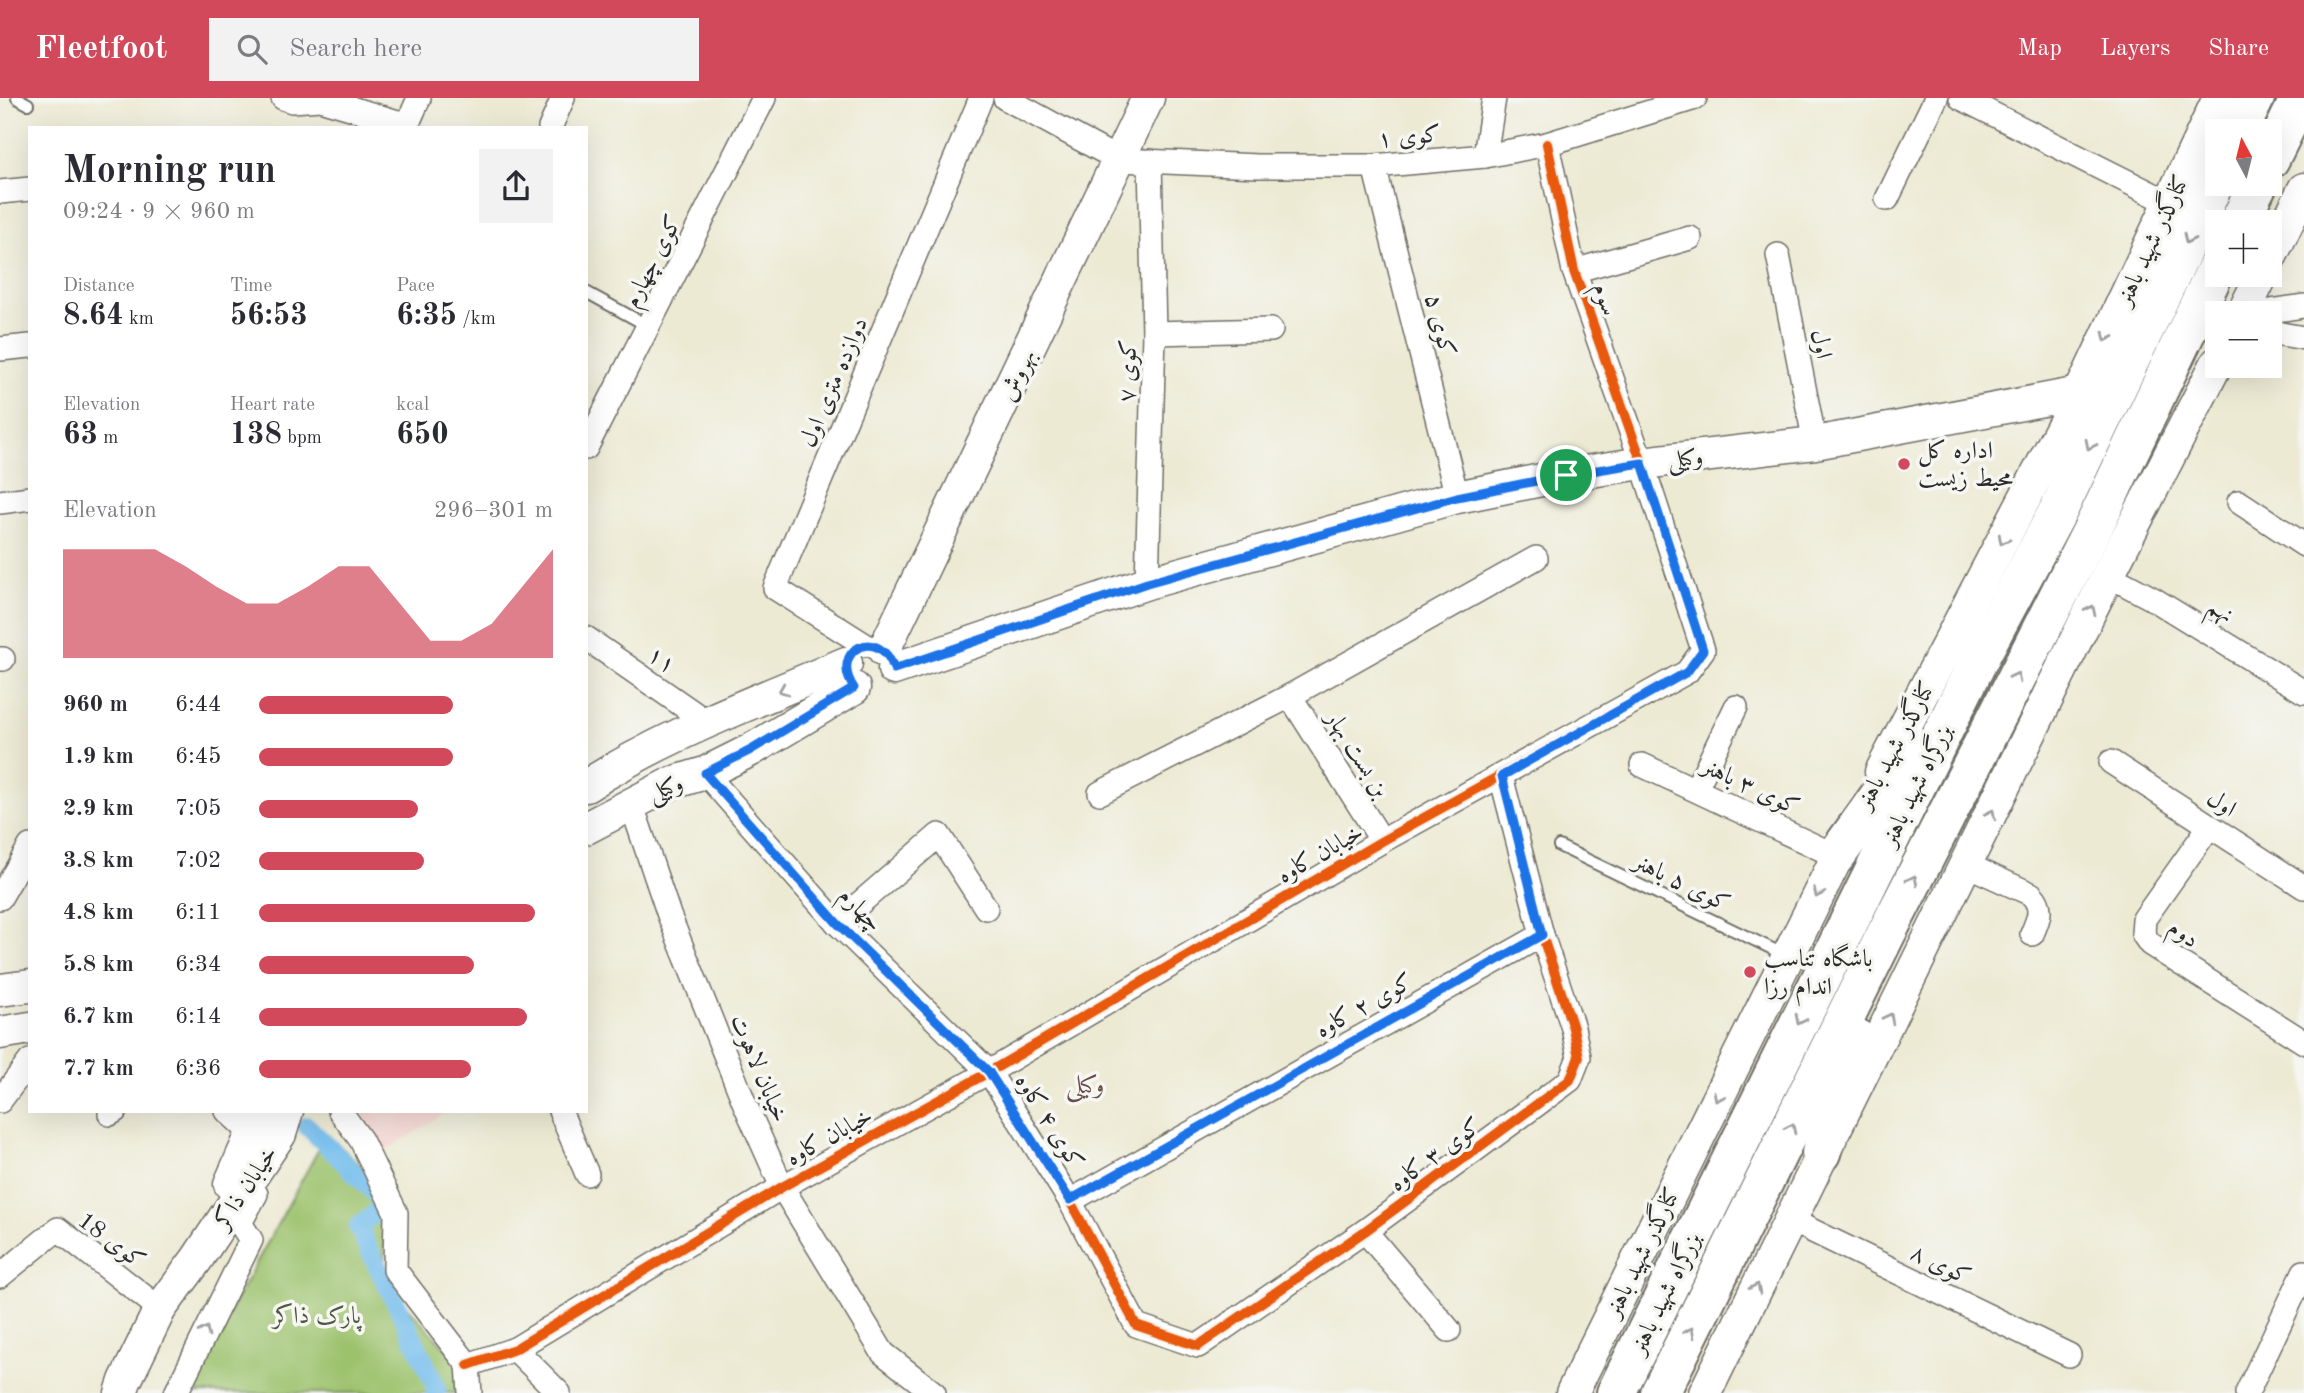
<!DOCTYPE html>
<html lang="en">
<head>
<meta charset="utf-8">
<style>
	body { margin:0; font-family:"Old Standard TT",Amiri,serif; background:#f2f2f3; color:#2b2b33; height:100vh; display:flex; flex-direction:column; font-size:26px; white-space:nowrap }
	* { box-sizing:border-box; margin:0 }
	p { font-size:23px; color:#7c7c81 }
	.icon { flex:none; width:38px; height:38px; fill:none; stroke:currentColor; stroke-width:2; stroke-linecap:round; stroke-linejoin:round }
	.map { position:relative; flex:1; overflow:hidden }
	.details { position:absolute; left:28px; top:28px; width:560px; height:987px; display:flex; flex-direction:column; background:#fff; border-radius:0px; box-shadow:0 7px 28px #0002 }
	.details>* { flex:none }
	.needle { width:46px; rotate:353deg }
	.controls { position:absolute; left:2205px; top:21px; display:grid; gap:14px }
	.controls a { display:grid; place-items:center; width:77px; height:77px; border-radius:0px; background:#fff; box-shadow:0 7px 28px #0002; font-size:35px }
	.pin { position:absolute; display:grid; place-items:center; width:60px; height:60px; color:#fff; margin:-30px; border:4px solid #fff; border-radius:50%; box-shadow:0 2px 7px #0007 }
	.round { display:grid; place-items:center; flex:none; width:74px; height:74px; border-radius:0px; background:#f2f2f3 }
	.overview { display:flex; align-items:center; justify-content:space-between; height:119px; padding:0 35px }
	h1 { font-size:38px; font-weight:700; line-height:52px }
	.figures { display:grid; grid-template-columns:repeat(3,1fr); gap:10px; height:119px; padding:7px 35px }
	.figures div { display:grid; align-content:center }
	.figures b { font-size:30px; font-weight:700 }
	.figures small { font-size:19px; font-weight:400 }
	.figures p { font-size:19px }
	.chart { height:196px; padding:14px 35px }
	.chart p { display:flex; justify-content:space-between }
	.chart svg { width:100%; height:126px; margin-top:7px; fill:#d1495b; opacity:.7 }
	ul { padding:0 35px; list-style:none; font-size:23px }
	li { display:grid; grid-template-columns:112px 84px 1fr; align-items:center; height:52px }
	li i { height:18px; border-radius:9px; background:#d1495b }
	header { display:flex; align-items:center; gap:42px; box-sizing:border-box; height:98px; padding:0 35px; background:#d1495b; color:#fff }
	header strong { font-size:33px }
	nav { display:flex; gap:38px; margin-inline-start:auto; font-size:24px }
	.search { width:490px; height:63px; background:#f2f2f3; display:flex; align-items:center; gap:18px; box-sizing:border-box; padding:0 24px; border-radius:0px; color:#7c7c81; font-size:26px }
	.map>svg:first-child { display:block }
	.built { fill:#f7d0cd }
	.green { fill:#9cc26d; stroke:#64764c; stroke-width:2 }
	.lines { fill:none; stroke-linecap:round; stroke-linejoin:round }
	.canal { stroke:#74beed; stroke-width:19 }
	.lane-casing { stroke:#6f6e66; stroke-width:14 }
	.street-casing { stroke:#6f6e66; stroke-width:26 }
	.secondary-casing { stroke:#6f6e66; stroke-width:35 }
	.highway-casing { stroke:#6f6e66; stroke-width:42 }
	.lane { stroke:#fff; stroke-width:10 }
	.street { stroke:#fff; stroke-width:23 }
	.secondary { stroke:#fff; stroke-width:32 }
	.highway { stroke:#fff; stroke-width:38 }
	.cycleway-casing { stroke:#f6f6f2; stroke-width:15 }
	.cycleway { stroke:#e8590c; stroke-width:10 }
	.oneway { stroke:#a0a0a0 }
	.route-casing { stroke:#fff; stroke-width:14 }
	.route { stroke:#1a73e8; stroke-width:9 }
	.poi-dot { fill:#d1495b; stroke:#f6f6f2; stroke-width:2.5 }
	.labels { text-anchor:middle; stroke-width:7; stroke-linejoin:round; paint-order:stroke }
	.street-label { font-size:24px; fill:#2b2b2b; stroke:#f6f6f2 }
	.poi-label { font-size:24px; fill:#2b2b2b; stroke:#f6f6f2; text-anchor:start }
	.park-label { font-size:24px; fill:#4d583f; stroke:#f6f6f2 }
	.neighbourhood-label { font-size:26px; fill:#694d4c; stroke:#f6f6f2 }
</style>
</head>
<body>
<header>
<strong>Fleetfoot</strong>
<div class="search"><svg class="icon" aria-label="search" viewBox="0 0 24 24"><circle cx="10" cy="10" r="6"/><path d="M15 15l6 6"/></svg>Search here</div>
<nav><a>Map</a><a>Layers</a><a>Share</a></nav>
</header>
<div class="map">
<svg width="2304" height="1295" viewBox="0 0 2304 1295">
	<rect width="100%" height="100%" fill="#f6f6f2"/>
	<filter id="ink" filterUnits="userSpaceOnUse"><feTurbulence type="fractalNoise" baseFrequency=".0143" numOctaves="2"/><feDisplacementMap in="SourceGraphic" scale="14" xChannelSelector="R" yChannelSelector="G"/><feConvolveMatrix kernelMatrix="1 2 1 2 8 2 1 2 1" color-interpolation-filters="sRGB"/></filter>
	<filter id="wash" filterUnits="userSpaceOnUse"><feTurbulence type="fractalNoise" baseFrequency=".00686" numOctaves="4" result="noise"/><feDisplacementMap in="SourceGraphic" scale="28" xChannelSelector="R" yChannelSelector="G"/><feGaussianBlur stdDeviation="1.57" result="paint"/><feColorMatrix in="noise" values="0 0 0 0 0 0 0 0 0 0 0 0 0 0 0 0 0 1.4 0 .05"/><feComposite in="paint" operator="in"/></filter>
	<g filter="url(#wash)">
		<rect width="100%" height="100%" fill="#edead4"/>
		<!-- built -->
		<polygon class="built" points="361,1013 448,1013 383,1054"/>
		<!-- green -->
		<polygon class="green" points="327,1036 362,1069 385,1113 384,1168 391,1191 459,1265 465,1295 185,1295"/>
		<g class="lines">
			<!-- canal -->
			<path class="canal" d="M307 1028 386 1106 358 1129C384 1183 413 1236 437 1291L435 1295"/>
		</g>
	</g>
	<g filter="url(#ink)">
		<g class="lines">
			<!-- lane casing -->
			<g class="lane-casing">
				<g id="lane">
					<polyline points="17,0 28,6"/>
					<polyline points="586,194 648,228"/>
					<polyline points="1559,748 1785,857"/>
				</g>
			</g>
			<!-- street casing -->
			<g class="street-casing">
				<g id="street">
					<polyline points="283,0 292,3 320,1 408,27"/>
					<polyline points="1005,0 1119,62 1258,68 1374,68 1485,58 1547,46 1695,0"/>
					<polyline points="1961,0 2170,105"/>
					<polyline points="406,30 419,0"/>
					<polyline points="550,30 563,0"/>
					<polyline points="1485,58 1494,0"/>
					<polyline points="1374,68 1457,399"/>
					<polyline points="0,94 30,91"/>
					<polyline points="1887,101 1936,0"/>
					<polyline points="1778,157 1815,345"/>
					<polyline points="1574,173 1690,140"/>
					<polyline points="2257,215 2304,208"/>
					<polyline points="2270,231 2281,236 2304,240"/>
					<polyline points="1154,235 1271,232"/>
					<polyline points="0,251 30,248"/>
					<polyline points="586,350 764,0"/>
					<polyline points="0,404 30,400"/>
					<polyline points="2239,404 2304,447"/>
					<polyline points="2108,477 2155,502 2304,594"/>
					<polyline points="1147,485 1154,235 1150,63"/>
					<polyline points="586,540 708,625"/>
					<polyline points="865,547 775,490 981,0"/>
					<polyline points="0,561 3,561"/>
					<polyline points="1290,598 1382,743"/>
					<polyline points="2111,664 2304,789"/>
					<polyline points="1642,667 1836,758"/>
					<polyline points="705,675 837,825 989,974 1070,1103 1136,1227 1198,1248 1365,1133 1570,982 1579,959 1573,930 1542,837"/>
					<polyline points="1696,691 1736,609"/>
					<polyline points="1100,695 1290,598 1536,460"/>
					<polyline points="631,705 669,817 744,1004 782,1089 883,1255 934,1295"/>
					<polyline points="2209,729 2144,821 2143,836 2150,846 2304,944"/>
					<path d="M1967 767 2031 796C2044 809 2039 820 2032 836"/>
					<polyline points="0,800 30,748"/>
					<polyline points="837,825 939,737 986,810"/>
					<polyline points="0,1003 30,963"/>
					<polyline points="227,1013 252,1036"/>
					<polyline points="340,1013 361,1042 396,1115 395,1172 468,1267 470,1295"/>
					<polyline points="560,1013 587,1076"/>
					<polyline points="110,1016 115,1013"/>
					<polyline points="1070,1103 1542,837 1501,678"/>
					<polyline points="1790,1122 2069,1257"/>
					<polyline points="1365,1133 1449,1232"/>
					<polyline points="0,1178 58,1131 160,1211"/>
					<polyline points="515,1251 559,1295"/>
					<polyline points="468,1267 515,1251 782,1089 989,974 1382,743 1687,574 1703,552 1642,365 1574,173 1547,46"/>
					<polyline points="176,1295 251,1142 240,1125 256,1096"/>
					<polyline points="2247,1295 2304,1174"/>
				</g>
			</g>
			<!-- secondary casing -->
			<g class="secondary-casing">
				<g id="secondary">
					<polyline points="2270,160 2304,91"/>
					<polyline points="2243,215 2262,177"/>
					<polyline points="884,552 1148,0"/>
					<polyline points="894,571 1147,485 1457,399 1566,377 1642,365 1815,345 2080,295"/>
					<polyline points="1881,674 2080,295 2219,0"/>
					<path d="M586 688C666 636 758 603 846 565"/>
					<polyline points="586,730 672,685 705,675 751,652 854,590"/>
					<polyline points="0,892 30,888"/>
					<polyline points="0,935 30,930"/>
					<polyline points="230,1086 262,1013"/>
					<polyline points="121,1295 125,1283 160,1211 197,1161 280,1036 287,1013"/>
					<polyline points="1572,1295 1847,739"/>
					<polyline points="1705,1295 2108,477 2217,265"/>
				</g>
			</g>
			<!-- highway casing -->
			<g class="highway-casing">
				<g id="highway">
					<polyline points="2239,33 2255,0"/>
					<polyline points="2270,61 2300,0"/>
					<polyline points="2239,124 2258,86"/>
					<polyline points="1836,758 1913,651"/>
					<polyline points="1821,1055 1855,939"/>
					<polyline points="1616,1295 1980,559 2059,411 2217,80"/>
					<polyline points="1660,1295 1886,836 2095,426 2217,169"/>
				</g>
			</g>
			<!-- lane -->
			<use href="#lane" class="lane"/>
			<!-- street -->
			<use href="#street" class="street"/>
			<!-- secondary -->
			<use href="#secondary" class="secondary"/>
			<!-- highway -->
			<use href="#highway" class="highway"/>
			<!-- cycleway casing -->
			<g class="cycleway-casing">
				<g id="cycleway">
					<polyline points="705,675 837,825 989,974 1070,1103 1136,1227 1198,1248 1365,1133 1570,982 1579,959 1573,930 1542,837"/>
					<polyline points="468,1267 515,1251 782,1089 989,974 1382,743 1687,574 1703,552 1642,365 1574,173 1547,46"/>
				</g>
			</g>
			<!-- cycleway -->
			<use href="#cycleway" class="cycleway"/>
		</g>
		<!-- one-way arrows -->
		<defs><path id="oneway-chevron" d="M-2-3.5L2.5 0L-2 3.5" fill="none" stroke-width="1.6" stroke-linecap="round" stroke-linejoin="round" transform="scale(1.75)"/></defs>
		<g class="oneway">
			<use href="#oneway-chevron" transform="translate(2188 141) rotate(115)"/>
			<use href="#oneway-chevron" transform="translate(2107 239) rotate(115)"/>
			<use href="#oneway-chevron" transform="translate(2090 347) rotate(116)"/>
			<use href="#oneway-chevron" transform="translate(2003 442) rotate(118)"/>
			<use href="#oneway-chevron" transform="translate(2091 512) rotate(-64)"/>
			<use href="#oneway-chevron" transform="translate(2016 579) rotate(-63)"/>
			<use href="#oneway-chevron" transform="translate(783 592) rotate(157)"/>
			<use href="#oneway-chevron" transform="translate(1991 716) rotate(-64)"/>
			<use href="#oneway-chevron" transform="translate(1913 782) rotate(-63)"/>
			<use href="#oneway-chevron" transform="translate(1818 795) rotate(116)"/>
			<use href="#oneway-chevron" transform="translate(1889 920) rotate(-63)"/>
			<use href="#oneway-chevron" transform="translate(1800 922) rotate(116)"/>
			<use href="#oneway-chevron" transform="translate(1718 999) rotate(116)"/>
			<use href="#oneway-chevron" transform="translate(1791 1030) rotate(-64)"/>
			<use href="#oneway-chevron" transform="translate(1756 1190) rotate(-64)"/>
			<use href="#oneway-chevron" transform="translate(205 1233) rotate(-64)"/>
			<use href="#oneway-chevron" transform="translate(1690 1234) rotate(-64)"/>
		</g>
	</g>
	<g class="lines" filter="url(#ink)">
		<!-- route casing -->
		<g class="route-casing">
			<path id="route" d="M1642 365 1703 552 1687 574 1502 678 1542 837 1070 1102 989 974 837 825 705 675 751 652 854 590C828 552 880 526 894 571L1147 485 1457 399 1566 377Z"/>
		</g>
		<!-- route -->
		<use href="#route" class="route"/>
	</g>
	<!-- markers -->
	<g class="poi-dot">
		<circle cx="1904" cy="366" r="7"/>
		<circle cx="1750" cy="874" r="7"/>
	</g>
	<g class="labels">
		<!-- street labels -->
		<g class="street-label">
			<text transform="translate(1409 38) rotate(-5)" y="8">کوی ۱</text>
			<text transform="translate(2152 142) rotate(-65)" y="8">کنارگذر شهید باهنر</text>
			<text transform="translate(652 163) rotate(-63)" y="8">کوی چهارم</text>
			<text transform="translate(1606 201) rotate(71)" y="8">سوم</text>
			<text transform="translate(1441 227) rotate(76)" y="8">کوی ۵</text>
			<text transform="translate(1822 246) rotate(79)" y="8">اول</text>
			<text transform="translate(1127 273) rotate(-88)" y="8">کوی ۷</text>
			<text transform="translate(1017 277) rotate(-65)" y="8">بهروش</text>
			<text transform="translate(833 284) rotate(-67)" y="8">دوازده متری اول</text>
			<text transform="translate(1685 360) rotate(-7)" y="8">وکیلی</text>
			<text transform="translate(2221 512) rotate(32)" y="8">نهم</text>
			<text transform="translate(662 561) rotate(35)" y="8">۱۱</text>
			<text transform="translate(1895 647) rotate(-62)" y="8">کنارگذر شهید باهنر</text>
			<text transform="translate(1358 656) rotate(58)" y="8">بن بست بهار</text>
			<text transform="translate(1916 687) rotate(-64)" y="8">بزرگراه شهید باهنر</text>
			<text transform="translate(1751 688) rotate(25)" y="8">کوی ۳ باهنر</text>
			<text transform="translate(665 690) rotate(-23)" y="8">وکیلی</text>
			<text transform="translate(2222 705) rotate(33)" y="8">اول</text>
			<text transform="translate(1320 755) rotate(-30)" y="8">خیابان کاوه</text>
			<text transform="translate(1682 784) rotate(26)" y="8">کوی ۵ باهنر</text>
			<text transform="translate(861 811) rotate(46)" y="8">چهارم</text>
			<text transform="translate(2184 835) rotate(35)" y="8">دوم</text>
			<text transform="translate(1364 907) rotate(-29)" y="8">کوی ۲ کاوه</text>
			<text transform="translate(760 970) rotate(67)" y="8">خیابان لاهوت</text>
			<text transform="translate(1050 1023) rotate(58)" y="8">کوی ۴ کاوه</text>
			<text transform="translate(829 1038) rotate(-29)" y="8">خیابان کاوه</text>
			<text transform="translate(1435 1056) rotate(-36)" y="8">کوی ۳ کاوه</text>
			<text transform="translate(245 1089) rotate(-56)" y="8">خیابان ذاکر</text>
			<text transform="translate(112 1142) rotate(37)" y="8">کوی 18</text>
			<text transform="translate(1642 1154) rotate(-64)" y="8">کنارگذر شهید باهنر</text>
			<text transform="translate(1941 1166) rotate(26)" y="8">کوی ۸</text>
			<text transform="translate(1665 1195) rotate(-64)" y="8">بزرگراه شهید باهنر</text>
		</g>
		<!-- poi labels -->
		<g class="poi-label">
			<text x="1918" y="360">اداره کل<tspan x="1918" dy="28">محیط زیست</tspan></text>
			<text x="1764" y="868">باشگاه تناسب<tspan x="1764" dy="28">اندام رزا</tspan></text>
		</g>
		<!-- park labels -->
		<g class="park-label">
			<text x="317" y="1225">پارک ذاکر</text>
		</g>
		<!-- neighbourhood labels -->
		<g class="neighbourhood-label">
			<text x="1085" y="995">وکیلی</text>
		</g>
	</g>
</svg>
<div class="controls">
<a><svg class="needle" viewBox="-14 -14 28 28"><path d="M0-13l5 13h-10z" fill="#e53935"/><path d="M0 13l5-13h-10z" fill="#7c7c81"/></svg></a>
<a>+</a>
<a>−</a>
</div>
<div class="pin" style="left:1566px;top:377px;background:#1e9e55"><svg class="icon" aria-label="arrive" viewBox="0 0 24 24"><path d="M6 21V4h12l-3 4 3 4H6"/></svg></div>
<section class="details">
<div class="overview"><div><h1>Morning run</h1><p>09:24 · 9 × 960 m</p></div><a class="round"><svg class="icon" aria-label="share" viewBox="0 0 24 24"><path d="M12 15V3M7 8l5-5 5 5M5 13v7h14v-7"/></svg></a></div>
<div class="figures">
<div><p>Distance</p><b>8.64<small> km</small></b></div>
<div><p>Time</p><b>56:53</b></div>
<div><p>Pace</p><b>6:35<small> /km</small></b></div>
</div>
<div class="figures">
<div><p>Elevation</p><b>63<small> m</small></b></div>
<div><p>Heart rate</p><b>138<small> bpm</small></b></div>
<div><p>kcal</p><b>650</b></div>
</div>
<div class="chart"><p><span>Elevation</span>296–301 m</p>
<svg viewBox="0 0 160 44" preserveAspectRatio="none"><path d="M0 44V6L10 6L20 6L30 6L40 12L50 19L60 25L70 25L80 19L90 12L100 12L110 25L120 38L130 38L140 32L150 19L160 6V44z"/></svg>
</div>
<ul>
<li><b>960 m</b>6:44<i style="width:66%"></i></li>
<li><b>1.9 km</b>6:45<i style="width:66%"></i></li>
<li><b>2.9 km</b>7:05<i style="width:54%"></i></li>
<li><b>3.8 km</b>7:02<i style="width:56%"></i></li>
<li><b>4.8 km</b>6:11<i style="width:94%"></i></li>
<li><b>5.8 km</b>6:34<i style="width:73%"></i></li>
<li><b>6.7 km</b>6:14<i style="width:91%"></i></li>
<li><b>7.7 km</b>6:36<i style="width:72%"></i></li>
</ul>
</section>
</div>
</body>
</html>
